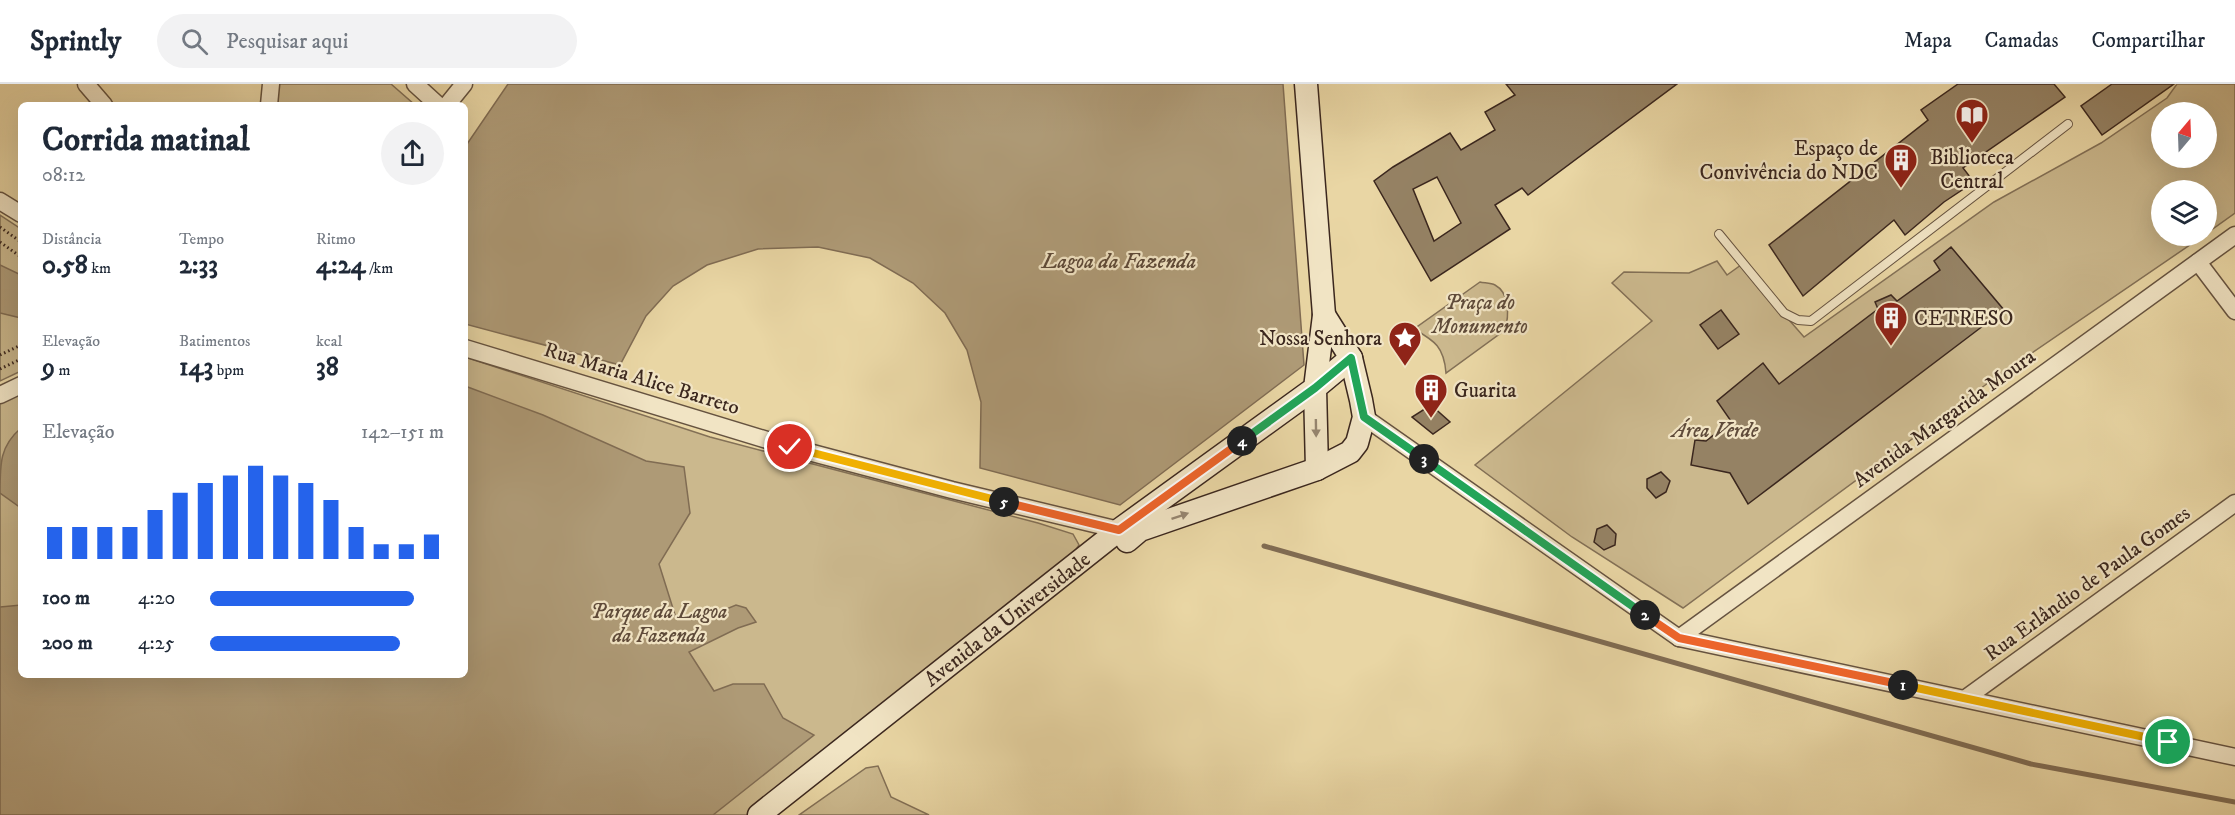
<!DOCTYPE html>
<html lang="pt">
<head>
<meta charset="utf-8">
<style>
	body { margin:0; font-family:"IM FELL DW Pica",serif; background:#f2f2f3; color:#1f2937; height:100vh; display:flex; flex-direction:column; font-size:22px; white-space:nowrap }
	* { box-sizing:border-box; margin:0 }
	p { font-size:20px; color:#747a83 }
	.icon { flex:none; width:33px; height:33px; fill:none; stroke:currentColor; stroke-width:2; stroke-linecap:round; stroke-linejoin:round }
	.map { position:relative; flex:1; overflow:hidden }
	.sheet { position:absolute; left:18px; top:18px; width:450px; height:576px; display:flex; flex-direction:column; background:#fff; border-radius:9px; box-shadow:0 6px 24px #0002 }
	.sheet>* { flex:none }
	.needle { width:39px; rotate:19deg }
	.controls { position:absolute; left:2151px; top:18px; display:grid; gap:12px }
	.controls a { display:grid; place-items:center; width:66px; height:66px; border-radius:50%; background:#fff; box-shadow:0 6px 24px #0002; font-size:30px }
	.pin { position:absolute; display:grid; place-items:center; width:51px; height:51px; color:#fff; margin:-26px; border:3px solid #fff; border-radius:50%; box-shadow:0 2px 6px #0007 }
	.km { position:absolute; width:30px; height:30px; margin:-15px; border-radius:50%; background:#222; color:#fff; font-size:16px; line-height:30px; text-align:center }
	.round { display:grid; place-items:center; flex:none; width:63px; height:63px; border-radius:32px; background:#f2f2f3 }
	.overview { display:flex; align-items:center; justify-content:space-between; height:102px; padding:0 24px }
	h1 { font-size:33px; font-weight:800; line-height:45px }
	.stats { display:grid; grid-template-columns:repeat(3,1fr); gap:9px; height:102px; padding:6px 24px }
	.stats div { display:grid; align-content:center }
	.stats b { font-size:26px; font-weight:800 }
	.stats small { font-size:16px; font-weight:400 }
	.stats p { font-size:16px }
	.chart { height:168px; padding:12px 24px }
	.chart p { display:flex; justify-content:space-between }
	.chart svg { width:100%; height:108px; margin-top:6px; stroke:#2563eb; stroke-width:6 }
	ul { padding:0 24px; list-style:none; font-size:20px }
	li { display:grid; grid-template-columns:96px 72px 1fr; align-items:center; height:45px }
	li i { height:15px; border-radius:8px; background:#2563eb }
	header { display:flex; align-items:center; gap:36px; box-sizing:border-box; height:84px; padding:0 30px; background:#fff; border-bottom:2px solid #e0e1e3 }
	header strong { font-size:28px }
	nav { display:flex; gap:33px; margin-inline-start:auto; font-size:21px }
	.search { width:420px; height:54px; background:#f2f2f3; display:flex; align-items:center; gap:15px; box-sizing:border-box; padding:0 21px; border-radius:33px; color:#747a83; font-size:22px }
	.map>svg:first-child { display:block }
	.green { fill:#cbb88d; stroke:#837056; stroke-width:1.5; fill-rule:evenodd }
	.water { fill:#ae9a76; stroke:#806c53; stroke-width:1.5 }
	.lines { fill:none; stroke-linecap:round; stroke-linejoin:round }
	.stream { stroke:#806c53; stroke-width:5 }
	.building { fill:#958264; stroke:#3b271e; stroke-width:1.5; fill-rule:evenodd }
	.lane-casing { stroke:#665340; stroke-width:10 }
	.street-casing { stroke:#665340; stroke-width:19 }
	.secondary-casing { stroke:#3b271e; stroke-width:25 }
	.path { stroke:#3b271e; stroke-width:3; stroke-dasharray:1.5 3; stroke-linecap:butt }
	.lane { stroke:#f1e4c4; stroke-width:8 }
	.street { stroke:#f1e4c4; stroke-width:16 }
	.secondary { stroke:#f1e4c4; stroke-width:22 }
	.oneway { fill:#968671 }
	.split-1-casing { stroke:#fff; stroke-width:12 }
	.split-2-casing { stroke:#fff; stroke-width:12 }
	.split-3-casing { stroke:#fff; stroke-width:12 }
	.split-4-casing { stroke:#fff; stroke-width:12 }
	.split-5-casing { stroke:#fff; stroke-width:12 }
	.split-6-casing { stroke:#fff; stroke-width:12 }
	.split-1 { stroke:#f5b400; stroke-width:8 }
	.split-2 { stroke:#f0652b; stroke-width:8 }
	.split-3 { stroke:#22a559; stroke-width:8 }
	.split-4 { stroke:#22a559; stroke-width:8 }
	.split-5 { stroke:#f0652b; stroke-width:8 }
	.split-6 { stroke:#f5b400; stroke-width:8 }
	.labels { text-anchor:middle; stroke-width:4.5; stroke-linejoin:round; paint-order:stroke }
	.poi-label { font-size:21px; fill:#3b271e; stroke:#f1e4c4; text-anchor:end }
	.park-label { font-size:21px; font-style:italic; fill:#5f4b3a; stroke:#f1e4c4 }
	.street-label { font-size:21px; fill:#3b271e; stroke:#f1e4c4 }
	.water-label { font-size:22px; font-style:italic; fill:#5e4a38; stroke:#f1e4c4 }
</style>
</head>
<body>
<header>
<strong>Sprintly</strong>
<div class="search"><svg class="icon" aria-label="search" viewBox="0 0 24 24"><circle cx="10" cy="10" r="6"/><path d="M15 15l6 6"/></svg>Pesquisar aqui</div>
<nav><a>Mapa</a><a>Camadas</a><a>Compartilhar</a></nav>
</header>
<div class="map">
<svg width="2235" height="731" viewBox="0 0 2235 731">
	<rect width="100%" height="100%" fill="#e9d6a4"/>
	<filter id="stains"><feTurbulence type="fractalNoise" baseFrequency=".00333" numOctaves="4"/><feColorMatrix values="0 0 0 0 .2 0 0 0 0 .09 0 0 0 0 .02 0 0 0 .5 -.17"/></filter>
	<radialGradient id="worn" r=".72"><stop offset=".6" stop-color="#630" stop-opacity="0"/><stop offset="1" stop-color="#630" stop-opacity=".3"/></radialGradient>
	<!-- green -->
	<g class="green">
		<polygon points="275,0 391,0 415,21 274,21"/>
		<path d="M2177 0H2235V129L2207 149 2206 106H2162V152H2203L1988 299 1683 524 1572 453 1475 381 1652 237 1612 199 1624 188 1689 189 1717 177 1727 191 1741 181 1804 253 1994 118 2101 59 2167 14ZM2162 28H2206V74H2162Z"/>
		<polygon points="0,131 21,145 21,287 0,297"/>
		<path d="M1480 198C1484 199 1491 199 1495 201 1510 209 1509 232 1505 246L1446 289C1444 263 1435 257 1414 245Z"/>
		<polygon points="465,273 710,353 1038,439 1073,450 1079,461 1071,473 750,731 0,731 0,319 21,309 21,591 465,591"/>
		<polygon points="878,682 891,713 929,731 799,731 866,684"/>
	</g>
	<!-- water -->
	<g class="water">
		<polygon points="508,0 1283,0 1304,281 1120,421 980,384 981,318 967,266 945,229 913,199 870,174 818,163 758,165 707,181 673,202 646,232 620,281 465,240 465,63"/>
		<polygon points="0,181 21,191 21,234 0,229"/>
		<polygon points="465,302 543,331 646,377 684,383 690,429 659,480 676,534 707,533 736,521 746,524 756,538 738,544 689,568 714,607 733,600 764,600 783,634 814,651 713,731 0,731 0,523 21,521 21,591 465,591"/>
		<path d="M21 344V424L0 409C0 379 0 362 21 344Z"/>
	</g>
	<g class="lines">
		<!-- stream -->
		<polyline class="stream" points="1264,462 2031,680 2235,718"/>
	</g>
	<!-- building -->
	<g class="building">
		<path d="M1506 0H1677L1528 111 1522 104 1495 121 1510 145 1431 197 1374 97 1393 83 1450 49 1461 66 1495 46 1485 28 1515 11ZM1437 93 1461 139 1434 157 1413 105Z"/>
		<polygon points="1958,0 2054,0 2065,13 1963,84 1974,98 1944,118 1905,151 1894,136 1803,212 1769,161 1928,36 1921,26"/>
		<polygon points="2112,0 2174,0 2102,51 2081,22"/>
		<polygon points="1951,163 2004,226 1748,420 1730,389 1691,381 1695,356 1706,357 1731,337 1717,317 1763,279 1779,300 1878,225 1875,218 1891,211 1897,217 1940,186 1934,177"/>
		<polygon points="1721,226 1739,250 1718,265 1700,241"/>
		<polygon points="1431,321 1450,338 1433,350 1412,333"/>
		<polygon points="1661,388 1670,397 1666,408 1656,414 1647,404 1647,395"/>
		<polygon points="1607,441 1616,450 1615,461 1604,466 1594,458 1597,445"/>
	</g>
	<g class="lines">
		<!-- lane casing -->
		<g class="lane-casing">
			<polyline id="lane" points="1719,150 1784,229 1798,236 1811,237 2068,40"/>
		</g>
		<!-- street casing -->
		<g class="street-casing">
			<g id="street">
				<polyline points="86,0 104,21"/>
				<polyline points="415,0 438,21"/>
				<polyline points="269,21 271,0"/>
				<polyline points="447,21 464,0"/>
				<polyline points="0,117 21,130"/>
				<polyline points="2198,178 2235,227"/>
				<polyline points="465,264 790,363 952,406 1119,446"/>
				<polyline points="0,311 21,301"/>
				<polyline points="1364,333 1679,554 2235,673"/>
				<polyline points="1679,554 2235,151"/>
				<polyline points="1966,614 2235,419"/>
			</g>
		</g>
		<!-- secondary casing -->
		<g class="secondary-casing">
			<g id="secondary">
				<polyline points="1317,385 1315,304 1351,274"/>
				<polyline points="1127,457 1140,446 1317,385 1350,368 1357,359 1364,333 1361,316 1351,274 1324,231"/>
				<polyline points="759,731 1119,446 1315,304 1324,231 1306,0"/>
			</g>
		</g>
		<!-- path -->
		<g class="path">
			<polyline points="0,143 21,158"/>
			<polyline points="0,158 21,173"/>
			<polyline points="0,271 21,261"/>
			<polyline points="0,285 21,275"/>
		</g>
		<!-- lane -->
		<use href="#lane" class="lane"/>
		<!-- street -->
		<use href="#street" class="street"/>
		<!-- secondary -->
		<use href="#secondary" class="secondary"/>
	</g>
	<!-- one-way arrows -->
	<defs><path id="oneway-solid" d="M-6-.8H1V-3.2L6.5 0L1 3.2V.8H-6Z" transform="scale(1.5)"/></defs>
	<g class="oneway">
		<use href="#oneway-solid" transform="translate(1316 344) rotate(89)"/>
		<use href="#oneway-solid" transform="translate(1180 432) rotate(-19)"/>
	</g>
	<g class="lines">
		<!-- split-1 casing -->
		<g class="split-1-casing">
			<polyline id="split-1" points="1903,601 2168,658"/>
		</g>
		<!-- split-2 casing -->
		<g class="split-2-casing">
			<polyline id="split-2" points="1645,531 1679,554 1903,601"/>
		</g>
		<!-- split-3 casing -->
		<g class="split-3-casing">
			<polyline id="split-3" points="1424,375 1645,531"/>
		</g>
		<!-- split-4 casing -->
		<g class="split-4-casing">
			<polyline id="split-4" points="1242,357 1315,304 1351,274 1364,333 1424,375"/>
		</g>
		<!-- split-5 casing -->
		<g class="split-5-casing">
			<polyline id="split-5" points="1004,418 1119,446 1242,357"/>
		</g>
		<!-- split-6 casing -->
		<g class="split-6-casing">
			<polyline id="split-6" points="790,363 1004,418"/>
		</g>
		<!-- split-1 -->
		<use href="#split-1" class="split-1"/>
		<!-- split-2 -->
		<use href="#split-2" class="split-2"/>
		<!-- split-3 -->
		<use href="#split-3" class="split-3"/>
		<!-- split-4 -->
		<use href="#split-4" class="split-4"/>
		<!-- split-5 -->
		<use href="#split-5" class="split-5"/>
		<!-- split-6 -->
		<use href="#split-6" class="split-6"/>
	</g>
	<!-- icons -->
	<defs>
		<g id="library-pin" transform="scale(1.725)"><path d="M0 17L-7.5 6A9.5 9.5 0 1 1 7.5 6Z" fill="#8f2418" stroke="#f1e4c4"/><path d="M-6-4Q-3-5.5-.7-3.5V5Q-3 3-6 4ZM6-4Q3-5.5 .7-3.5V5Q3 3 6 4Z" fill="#fff"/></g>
		<g id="building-pin" transform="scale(1.725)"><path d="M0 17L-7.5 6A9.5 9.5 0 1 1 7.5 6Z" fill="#8f2418" stroke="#f1e4c4"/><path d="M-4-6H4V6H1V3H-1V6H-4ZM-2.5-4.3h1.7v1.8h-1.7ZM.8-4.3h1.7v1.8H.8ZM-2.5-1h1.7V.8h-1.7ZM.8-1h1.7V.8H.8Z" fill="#fff"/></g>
		<g id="sight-pin" transform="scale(1.725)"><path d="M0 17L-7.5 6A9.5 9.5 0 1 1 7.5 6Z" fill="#8f2418" stroke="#f1e4c4"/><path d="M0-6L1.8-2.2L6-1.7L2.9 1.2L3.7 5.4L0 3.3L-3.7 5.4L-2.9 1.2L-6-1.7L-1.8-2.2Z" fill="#fff"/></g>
	</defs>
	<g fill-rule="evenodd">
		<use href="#library-pin" x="1972" y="31"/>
		<use href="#building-pin" x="1901" y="76"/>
		<use href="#building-pin" x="1891" y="234"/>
		<use href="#sight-pin" x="1405" y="254"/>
		<use href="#building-pin" x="1431" y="306"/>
	</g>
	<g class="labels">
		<!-- poi labels -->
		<g class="poi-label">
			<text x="1878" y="71">Espaço de<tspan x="1878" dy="24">Convivência do NDC</tspan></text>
			<text x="1972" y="80" text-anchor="middle">Biblioteca<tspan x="1972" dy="24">Central</tspan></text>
			<text x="1914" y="241" text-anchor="start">CETRESO</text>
			<text x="1382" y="261">Nossa Senhora</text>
			<text x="1454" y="313" text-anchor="start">Guarita</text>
		</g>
		<!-- park labels -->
		<g class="park-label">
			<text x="1480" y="225">Praça do<tspan x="1480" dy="24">Monumento</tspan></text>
			<text x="1715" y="353">Área Verde</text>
			<text x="659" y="534">Parque da Lagoa<tspan x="659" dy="24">da Fazenda</tspan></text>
		</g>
		<!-- street labels -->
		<g class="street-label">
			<text transform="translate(642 294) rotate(17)" y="7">Rua Maria Alice Barreto</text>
			<text transform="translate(1944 334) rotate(-36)" y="7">Avenida Margarida Moura</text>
			<text transform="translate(2087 499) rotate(-36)" y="7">Rua Erlândio de Paula Gomes</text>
			<text transform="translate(1007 535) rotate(-38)" y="7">Avenida da Universidade</text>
		</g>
		<!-- water labels -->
		<g class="water-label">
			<text x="1119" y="184">Lagoa da Fazenda</text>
		</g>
	</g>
	<rect width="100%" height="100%" filter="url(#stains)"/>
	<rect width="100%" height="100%" fill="url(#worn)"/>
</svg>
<div class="controls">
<a><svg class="needle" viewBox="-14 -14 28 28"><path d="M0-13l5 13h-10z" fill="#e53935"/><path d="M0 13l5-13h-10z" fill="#747a83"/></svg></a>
<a><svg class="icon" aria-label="layers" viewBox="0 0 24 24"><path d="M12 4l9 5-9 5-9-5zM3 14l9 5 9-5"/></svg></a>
</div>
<div class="pin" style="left:2168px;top:658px;background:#1e9e55"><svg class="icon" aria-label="arrive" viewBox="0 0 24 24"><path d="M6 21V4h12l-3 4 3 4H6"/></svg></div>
<div class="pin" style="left:790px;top:363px;background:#d93025"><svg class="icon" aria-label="check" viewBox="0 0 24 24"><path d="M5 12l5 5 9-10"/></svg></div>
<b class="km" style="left:1903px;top:601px">1</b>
<b class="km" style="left:1645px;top:531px">2</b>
<b class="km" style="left:1424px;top:375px">3</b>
<b class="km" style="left:1242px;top:357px">4</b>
<b class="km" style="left:1004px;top:418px">5</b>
<section class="sheet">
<div class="overview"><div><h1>Corrida matinal</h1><p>08:12</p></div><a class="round"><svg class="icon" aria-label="share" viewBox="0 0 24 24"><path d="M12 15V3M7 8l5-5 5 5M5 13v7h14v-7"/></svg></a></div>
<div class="stats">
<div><p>Distância</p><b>0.58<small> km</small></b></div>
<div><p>Tempo</p><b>2:33</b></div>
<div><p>Ritmo</p><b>4:24<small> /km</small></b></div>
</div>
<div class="stats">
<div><p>Elevação</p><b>9<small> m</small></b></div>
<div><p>Batimentos</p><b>143<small> bpm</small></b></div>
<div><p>kcal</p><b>38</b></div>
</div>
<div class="chart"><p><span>Elevação</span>142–151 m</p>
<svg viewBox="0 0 160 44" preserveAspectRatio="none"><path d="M5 44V31M15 44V31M25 44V31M35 44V31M45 44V24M55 44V17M65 44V13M75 44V10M85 44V6M95 44V10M105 44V13M115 44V20M125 44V31M135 44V38M145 44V38M155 44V34"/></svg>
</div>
<ul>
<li><b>100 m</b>4:20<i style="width:87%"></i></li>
<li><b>200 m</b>4:25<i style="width:81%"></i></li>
</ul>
</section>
</div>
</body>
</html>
